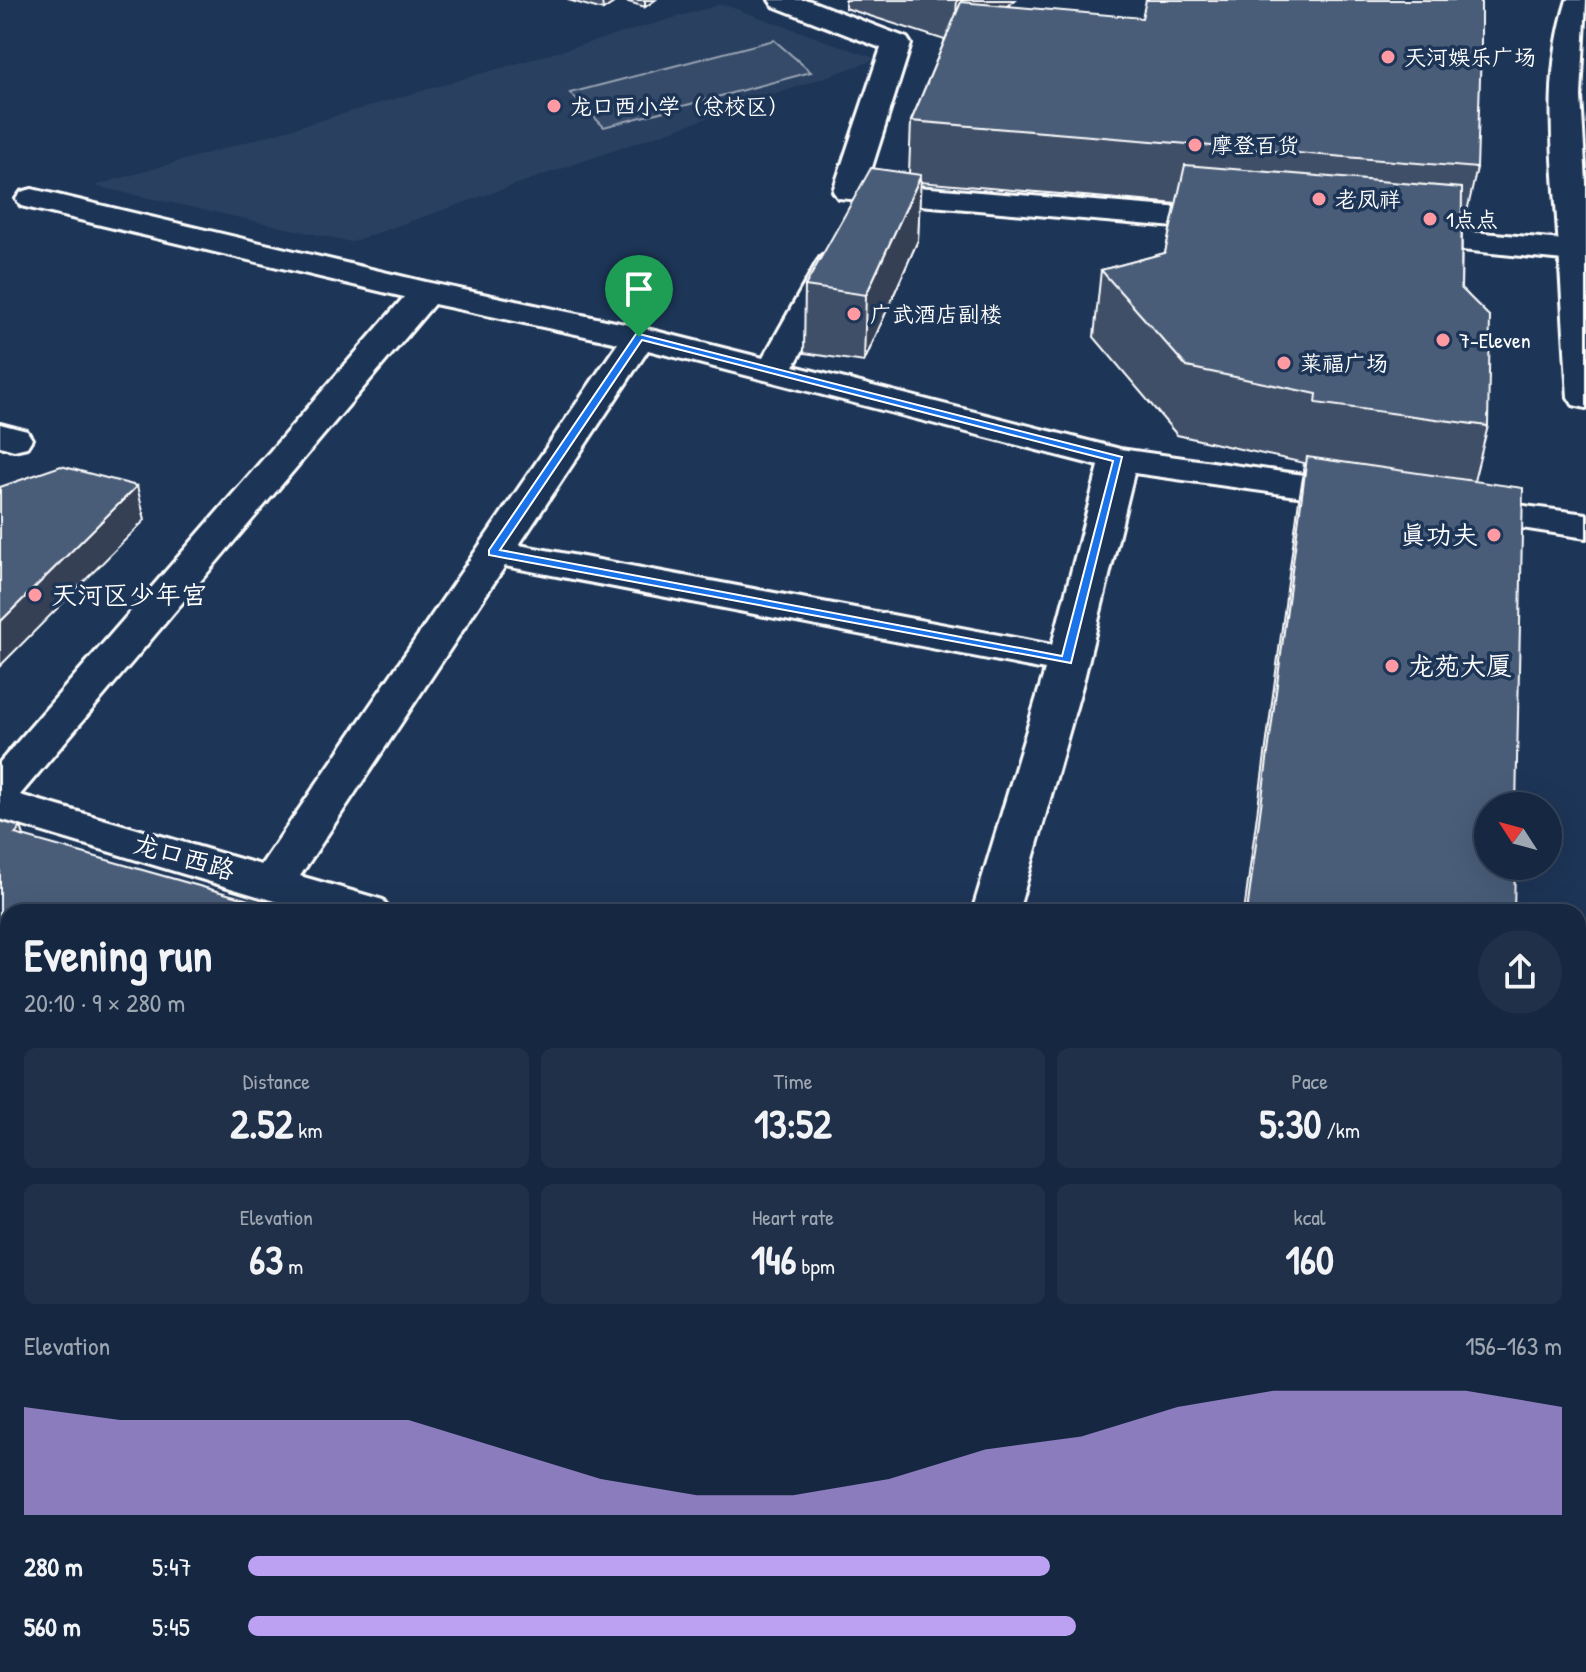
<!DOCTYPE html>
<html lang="en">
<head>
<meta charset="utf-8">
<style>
	body { margin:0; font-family:"Patrick Hand","LXGW WenKai TC",sans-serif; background:#1f3048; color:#f1f3f6; height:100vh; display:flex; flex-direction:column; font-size:30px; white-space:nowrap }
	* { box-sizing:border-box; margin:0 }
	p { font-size:26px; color:#9ea6b1 }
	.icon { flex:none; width:44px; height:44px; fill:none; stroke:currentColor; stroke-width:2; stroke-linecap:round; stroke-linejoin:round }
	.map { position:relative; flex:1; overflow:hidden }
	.drawer { position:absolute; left:0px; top:904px; width:1586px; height:768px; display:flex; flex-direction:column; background:#162841; border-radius:24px 24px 0 0; box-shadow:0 8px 32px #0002,0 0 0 2px #35445a }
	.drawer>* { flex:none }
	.needle { width:52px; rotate:306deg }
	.controls { position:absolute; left:1474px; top:792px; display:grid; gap:16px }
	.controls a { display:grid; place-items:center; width:88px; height:88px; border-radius:50%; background:#162841; box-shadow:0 8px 32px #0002,0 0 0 2px #35445a; font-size:40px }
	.pin { position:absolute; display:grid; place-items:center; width:68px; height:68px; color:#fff; margin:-82px -34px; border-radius:50% 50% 50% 0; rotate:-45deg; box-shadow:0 0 8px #0007 }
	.pin .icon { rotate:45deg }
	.round { display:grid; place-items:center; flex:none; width:84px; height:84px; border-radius:42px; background:#1f3048 }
	.head { display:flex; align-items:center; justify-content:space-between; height:136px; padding:0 24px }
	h1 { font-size:44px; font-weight:700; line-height:60px }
	.metrics { display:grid; grid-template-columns:repeat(3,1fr); gap:12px; height:136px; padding:8px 24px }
	.metrics div { display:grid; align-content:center; border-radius:12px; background:#1f3048; text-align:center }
	.metrics b { font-size:40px; font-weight:700 }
	.metrics small { font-size:22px; font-weight:400 }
	.metrics p { font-size:22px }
	.chart { height:224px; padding:16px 24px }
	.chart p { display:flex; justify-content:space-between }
	.chart svg { width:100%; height:144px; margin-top:8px; fill:#bca0f2; opacity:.7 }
	ul { padding:0 24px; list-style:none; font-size:26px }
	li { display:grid; grid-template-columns:128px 96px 1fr; align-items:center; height:60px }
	li i { height:20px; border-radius:10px; background:#bca0f2 }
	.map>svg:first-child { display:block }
	.built { fill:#2a4161 }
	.green { fill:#364b69; stroke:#9aa5b4; stroke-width:2 }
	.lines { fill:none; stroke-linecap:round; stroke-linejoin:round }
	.minor-casing { stroke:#fff; stroke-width:6 }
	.highway-casing { stroke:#fff; stroke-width:6 }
	.minor { fill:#1d3557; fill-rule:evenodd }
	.highway { fill:#1d3557; fill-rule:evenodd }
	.wall { fill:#405068; stroke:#fff; stroke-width:2 }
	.shaded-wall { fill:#344155; stroke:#fff; stroke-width:2 }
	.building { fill:#4a5d79; stroke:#fff; stroke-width:2 }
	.route { fill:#1a73e8; stroke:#fff; stroke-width:2; fill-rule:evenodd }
	.poi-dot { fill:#ff9aa2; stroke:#1d3557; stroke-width:3 }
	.labels { text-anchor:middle; stroke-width:7; stroke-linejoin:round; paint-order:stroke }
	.far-poi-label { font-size:22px; fill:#fff; stroke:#1d3557; text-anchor:start }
	.poi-label { font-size:26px; fill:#fff; stroke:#1d3557; text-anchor:start }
	.street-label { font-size:26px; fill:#fff; stroke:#1d3557 }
</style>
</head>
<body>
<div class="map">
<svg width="1586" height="1672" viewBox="0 0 1586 1672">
	<rect width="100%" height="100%" fill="#1d3557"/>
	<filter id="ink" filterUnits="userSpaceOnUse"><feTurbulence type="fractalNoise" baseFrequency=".0125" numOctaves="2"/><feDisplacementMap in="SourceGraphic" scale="16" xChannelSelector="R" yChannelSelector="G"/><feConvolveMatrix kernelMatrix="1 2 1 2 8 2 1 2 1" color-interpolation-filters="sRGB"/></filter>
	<g filter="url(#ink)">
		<!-- built -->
		<polygon class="built" points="722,4 877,59 351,242 94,186"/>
		<!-- green -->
		<polygon class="green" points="774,40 811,72 604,127 570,93"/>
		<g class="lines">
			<!-- minor casing -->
			<g class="minor-casing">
				<g id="minor">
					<polygon points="769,0 808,0 907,38 911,44 867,183 1233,212 1244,215 1249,222 1244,229 1233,232 838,198 833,191 881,48 773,6"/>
					<path d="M32 189 426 282 639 327 763 358 817 262 822 255 834 252 846 255 851 262 794 366 1120 449 1361 483 1374 486 1380 494 1374 502 1361 505 1134 473 1084 679 1018 912H972L1045 670 505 566 300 876 383 900 390 912H311L0 819V762L404 297 21 206 16 199 21 192ZM434 304 618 343 261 865 20 795ZM648 350 1099 466 1052 645 519 545Z"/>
					<polygon points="1402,226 1574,241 1586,244 1586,257 1574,261 1390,243 1386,236 1390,229"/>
					<polygon points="0,424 27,431 32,439 27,447 14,450 0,446"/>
					<polygon points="1464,498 1586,514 1586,538 1451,517 1445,509 1451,501"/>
					<polygon points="1578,1194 1586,1196 1586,1238 1578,1236"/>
				</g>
			</g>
			<!-- highway casing -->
			<g class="highway-casing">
				<g id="highway">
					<path d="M1567 0H1586L1581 96 1586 183V408L1573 405 1568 397C1564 338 1561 278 1557 219 1552 145 1544 72 1567 0Z"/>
					<polygon points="1586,1625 1586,1672 1554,1672 1555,1664 1578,1664 1578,1629"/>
				</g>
			</g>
			<!-- minor -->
			<use href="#minor" class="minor"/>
			<!-- highway -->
			<use href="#highway" class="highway"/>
		</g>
		<!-- wall -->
		<g class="wall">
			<polygon points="568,0 618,0 603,10"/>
			<polygon points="622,0 655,0 645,7"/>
			<polygon points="845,0 1015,0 1008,6 1477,168 1463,229 1462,229 1461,288 1488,426 1474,481 1514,912 1244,912 1299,500 1304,472 1303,471 1304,463 1177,435 1094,337 1101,270 1165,253 1176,204 920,182 918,240 864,362 804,353 805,286 909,173 911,121 945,40 845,8"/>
			<polygon points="0,821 21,827 24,836 8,912 8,1056 0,1053"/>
		</g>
		<!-- shaded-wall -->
		<g class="shaded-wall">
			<polygon points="602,0 618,0 603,10"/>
			<polygon points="645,0 655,0 645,7"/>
			<polygon points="957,0 1015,0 954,44"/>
			<polygon points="921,175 918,240 864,362 866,295"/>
			<polygon points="137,486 145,520 0,666 0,622"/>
			<polygon points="21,827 34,865 15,834"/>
			<polygon points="238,1664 273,1664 269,1672 234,1672"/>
			<polygon points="935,1664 944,1664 941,1672 932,1672"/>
		</g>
		<!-- building -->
		<g class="building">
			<polygon points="1146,0 1481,0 1481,49 1477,168 911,121 961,2 1142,18"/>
			<polygon points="1185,165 1462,188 1461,288 1490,317 1488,426 1316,403 1317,394 1187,367 1101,270 1165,253"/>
			<polygon points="871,168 921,175 866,295 805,286"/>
			<polygon points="1307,457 1523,488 1516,806 1488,806 1488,866 1515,866 1514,912 1247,912"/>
			<polygon points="61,466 137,486 0,622 0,487"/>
			<polygon points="0,821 21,827 15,834 270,906 272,912 8,912 8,944 0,942"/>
			<polygon points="8,946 8,1022 0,1020 0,955"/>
			<polygon points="35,1664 238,1664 234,1672 30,1672"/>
			<polygon points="724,1664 935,1664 932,1672 720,1672"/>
		</g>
	</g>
	<!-- route -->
	<path class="route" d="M639 334 1122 457 1071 663 489 555V550L636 334ZM642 340 1113 461 1062 656 500 550Z"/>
	<!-- markers -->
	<g class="poi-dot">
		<circle cx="1388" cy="57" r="8"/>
		<circle cx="554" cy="106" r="8"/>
		<circle cx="1195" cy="145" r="8"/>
		<circle cx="1319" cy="199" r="8"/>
		<circle cx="1430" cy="219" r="8"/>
		<circle cx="854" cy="314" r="8"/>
		<circle cx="1443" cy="340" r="8"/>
		<circle cx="1284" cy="363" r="8"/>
		<circle cx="1494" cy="535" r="8"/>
		<circle cx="35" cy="595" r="8"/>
		<circle cx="1392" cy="666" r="8"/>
	</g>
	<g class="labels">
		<!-- far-poi labels -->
		<g class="far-poi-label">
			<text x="1404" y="65">天河娱乐广场</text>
			<text x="570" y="114">龙口西小学（总校区）</text>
			<text x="1211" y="153">摩登百货</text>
			<text x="1335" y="207">老凤祥</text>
			<text x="1446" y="227">1点点</text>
			<text x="870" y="322">广武酒店副楼</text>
			<text x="1459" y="348">7-Eleven</text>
			<text x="1300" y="371">莱福广场</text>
		</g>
		<!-- poi labels -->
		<g class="poi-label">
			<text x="1478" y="544" text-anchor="end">真功夫</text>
			<text x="51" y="604">天河区少年宫</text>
			<text x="1408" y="675">龙苑大厦</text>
		</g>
		<!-- street labels -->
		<g class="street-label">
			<text transform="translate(184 857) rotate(16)" y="9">龙口西路</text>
		</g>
	</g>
</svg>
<div class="controls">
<a><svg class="needle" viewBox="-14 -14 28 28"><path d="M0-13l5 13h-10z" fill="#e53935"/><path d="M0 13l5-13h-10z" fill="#9ea6b1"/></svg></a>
</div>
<div class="pin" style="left:639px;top:337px;background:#1e9e55"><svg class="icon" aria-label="arrive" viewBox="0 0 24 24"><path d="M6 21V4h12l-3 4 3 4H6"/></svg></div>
<section class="drawer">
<div class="head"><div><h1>Evening run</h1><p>20:10 · 9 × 280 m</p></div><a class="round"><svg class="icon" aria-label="share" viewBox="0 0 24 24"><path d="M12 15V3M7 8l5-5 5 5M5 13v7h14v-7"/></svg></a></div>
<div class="metrics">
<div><p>Distance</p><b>2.52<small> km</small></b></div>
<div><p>Time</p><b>13:52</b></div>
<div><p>Pace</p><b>5:30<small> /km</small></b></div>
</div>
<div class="metrics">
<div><p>Elevation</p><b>63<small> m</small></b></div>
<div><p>Heart rate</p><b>146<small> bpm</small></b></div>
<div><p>kcal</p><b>160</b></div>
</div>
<div class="chart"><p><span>Elevation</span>156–163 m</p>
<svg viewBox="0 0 160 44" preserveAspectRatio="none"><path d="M0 44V11L10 15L20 15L30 15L40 15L50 24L60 33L70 38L80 38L90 33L100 24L110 20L120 11L130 6L140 6L150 6L160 11V44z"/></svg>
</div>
<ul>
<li><b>280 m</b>5:47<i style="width:61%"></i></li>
<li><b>560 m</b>5:45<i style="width:63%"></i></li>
</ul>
</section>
</div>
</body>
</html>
